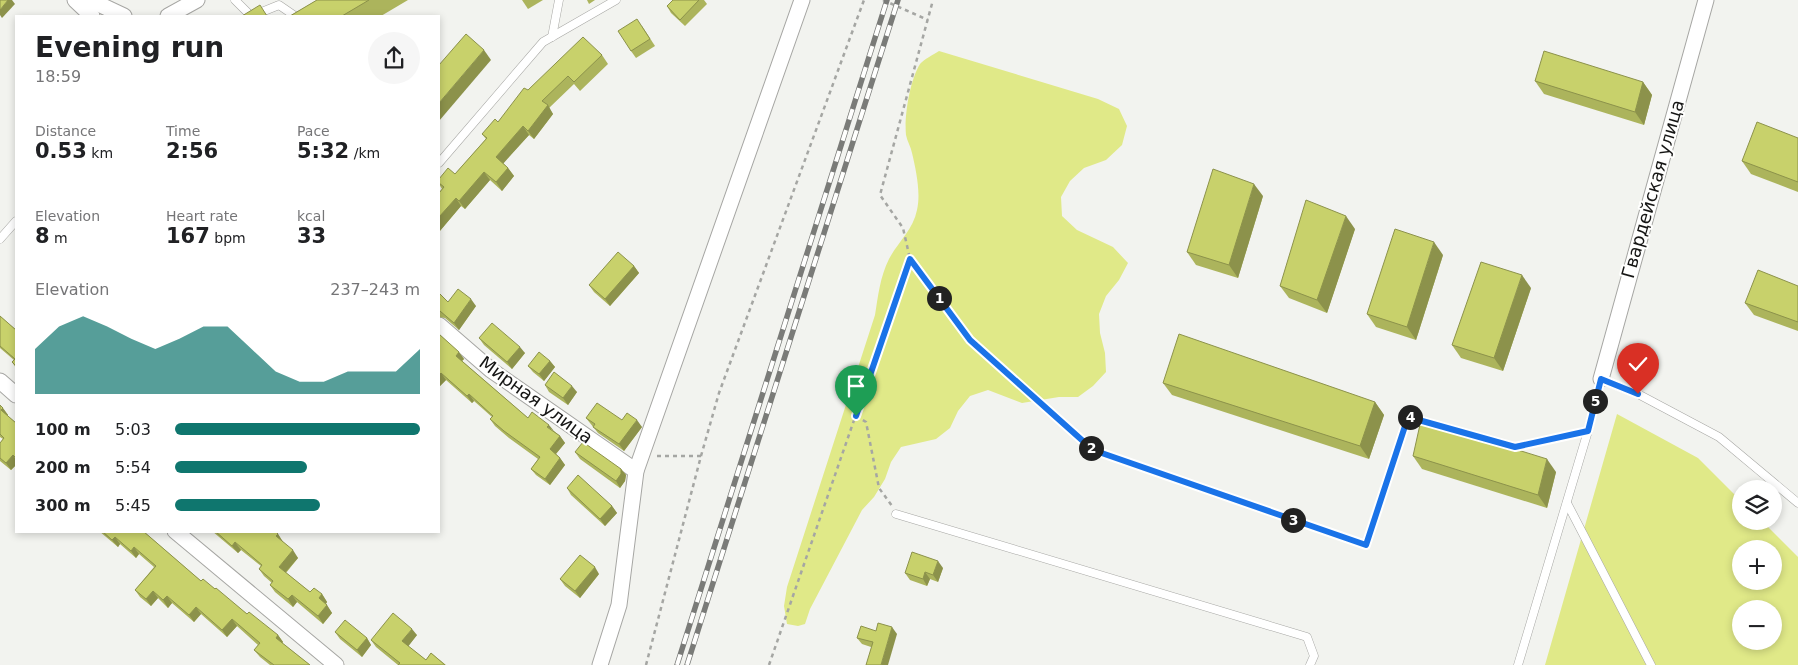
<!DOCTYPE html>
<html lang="en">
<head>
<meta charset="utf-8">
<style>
	body { margin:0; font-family:"DejaVu Sans",sans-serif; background:#f6f6f6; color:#202124; height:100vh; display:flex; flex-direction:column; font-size:19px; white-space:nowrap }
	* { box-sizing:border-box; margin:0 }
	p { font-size:16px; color:#757577 }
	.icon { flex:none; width:28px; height:28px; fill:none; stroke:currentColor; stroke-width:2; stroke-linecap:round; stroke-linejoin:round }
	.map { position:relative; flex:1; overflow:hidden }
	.side { position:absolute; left:15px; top:15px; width:425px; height:518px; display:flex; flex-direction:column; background:#fff; border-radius:0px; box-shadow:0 2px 8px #0003 }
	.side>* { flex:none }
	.buttons { position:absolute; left:1732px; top:480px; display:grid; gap:10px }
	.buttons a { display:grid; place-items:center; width:50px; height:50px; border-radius:50%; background:#fff; box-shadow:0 2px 8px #0003; font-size:25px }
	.pin { position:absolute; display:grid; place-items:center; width:42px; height:42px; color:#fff; margin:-51px -21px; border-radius:50% 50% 50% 0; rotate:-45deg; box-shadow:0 0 5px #0007 }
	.pin .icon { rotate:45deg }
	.km { position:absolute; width:25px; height:25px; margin:-12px; border-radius:50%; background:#222; color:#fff; font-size:14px; line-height:25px; text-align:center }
	.round { display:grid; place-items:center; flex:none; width:52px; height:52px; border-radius:26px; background:#f6f6f6 }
	.headline { display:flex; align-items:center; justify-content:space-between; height:85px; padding:0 20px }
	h1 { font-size:28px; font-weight:700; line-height:38px }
	.figures { display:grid; grid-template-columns:repeat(3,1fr); gap:8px; height:85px; padding:5px 20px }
	.figures div { display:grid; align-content:center }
	.figures b { font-size:21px; font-weight:700 }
	.figures small { font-size:14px; font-weight:400 }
	.figures p { font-size:14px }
	.chart { height:140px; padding:10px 20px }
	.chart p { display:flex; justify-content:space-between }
	.chart svg { width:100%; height:90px; margin-top:5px; fill:#0f766e; opacity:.7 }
	ul { padding:0 20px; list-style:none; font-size:16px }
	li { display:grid; grid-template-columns:80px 60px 1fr; align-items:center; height:38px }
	li i { height:12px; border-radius:6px; background:#0f766e }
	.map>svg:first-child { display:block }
	.green { fill:#e0e988; fill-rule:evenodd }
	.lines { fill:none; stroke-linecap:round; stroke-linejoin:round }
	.lane-casing { stroke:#a6a6a3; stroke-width:9 }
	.street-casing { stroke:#a6a6a3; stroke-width:17 }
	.path { stroke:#a5a6a3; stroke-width:2.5; stroke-dasharray:4 4; stroke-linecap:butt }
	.lane { stroke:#fff; stroke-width:8 }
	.street { stroke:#fff; stroke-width:15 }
	.rail-casing { stroke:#7a7b78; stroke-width:5.5 }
	.rail { stroke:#fffffe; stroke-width:4; stroke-dasharray:11; stroke-linecap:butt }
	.wall { fill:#acb45c }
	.shaded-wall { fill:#8c924b }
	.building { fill:#c8d16b; stroke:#8c924b }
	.route-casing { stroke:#fff; stroke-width:10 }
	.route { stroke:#1a73e8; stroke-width:6 }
	.labels { text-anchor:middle; stroke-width:4; stroke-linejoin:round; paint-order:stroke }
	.street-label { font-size:18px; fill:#151514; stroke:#fffffe }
</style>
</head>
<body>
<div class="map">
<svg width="1798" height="665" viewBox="0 0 1798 665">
	<rect width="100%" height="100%" fill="#f2f3ef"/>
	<!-- green -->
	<g class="green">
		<path d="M939 51 1098 99 1119 109 1127 126 1122 145 1106 160 1084 168 1070 181 1061 197 1062 216 1077 230 1113 247 1128 263 1119 280 1106 296 1099 314 1100 333 1105 353 1106 372 1093 386 1078 397H1059L1022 403 988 390 970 396 958 411 950 428 936 439 901 447 891 462 885 479 874 497 862 510 810 609 805 624 798 626 787 624 784 606 787 587 875 315C878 296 880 277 889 259 898 242 913 230 917 210 921 193 916 170 912 153 911 147 907 141 906 135 904 116 910 80 920 64 924 59 933 55 939 51Z"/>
		<path d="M1617 414 1698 458 1741 501V521H1762L1798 557V665H1545ZM1741 549H1774V581H1741ZM1741 609H1774V641H1741Z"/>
	</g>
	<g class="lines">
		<!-- lane casing -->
		<g class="lane-casing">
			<g id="lane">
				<polyline points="235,0 251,16"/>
				<polyline points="252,16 279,5 295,16"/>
				<polyline points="552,37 559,0"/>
				<polyline points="439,163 543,42 616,0"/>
				<polyline points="0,239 16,221"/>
				<polyline points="1567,503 1651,665"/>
				<polyline points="896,514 1307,637 1314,656 1310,665"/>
				<polyline points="1518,665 1588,431 1601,379 1638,394 1719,437 1798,503"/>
			</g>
		</g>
		<!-- street casing -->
		<g class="street-casing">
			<g id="street">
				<polyline points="75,0 92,16"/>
				<polyline points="90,0 124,16"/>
				<polyline points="168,16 197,0"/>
				<polyline points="439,325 491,370 636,471"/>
				<polyline points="1601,379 1706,0"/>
				<polyline points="0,381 16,395"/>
				<polyline points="175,531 336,665"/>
				<polyline points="600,665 619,605 636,471 802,0"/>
			</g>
		</g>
		<!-- path -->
		<g class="path">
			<polyline points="883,0 928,20"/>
			<polyline points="910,259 970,340 1093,450 1366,545 1408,417 1423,421"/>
			<polyline points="856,416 866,422 879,488 892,506"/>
			<polyline points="1438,425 1515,447 1576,434"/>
			<polyline points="657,456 701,456"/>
			<polyline points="646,665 701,456 719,393 864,0"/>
			<polyline points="769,665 910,259 903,228 880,195 933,0"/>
		</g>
		<!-- lane -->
		<use href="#lane" class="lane"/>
		<!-- street -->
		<use href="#street" class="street"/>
		<!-- rail casing -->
		<g class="rail-casing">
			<g id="rail">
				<polyline points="677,665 887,0"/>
				<polyline points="687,665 898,0"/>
			</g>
		</g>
		<!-- rail -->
		<use href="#rail" class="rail"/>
	</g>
	<!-- wall -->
	<g class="wall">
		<polygon points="317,0 408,0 381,16 290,16"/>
		<polygon points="522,0 543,0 528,9"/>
		<polygon points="587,0 595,0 589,4"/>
		<polygon points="673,0 704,0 707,4 685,26 671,13 667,6"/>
		<polygon points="642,26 655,46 636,58 631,51"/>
		<polygon points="602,55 608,64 580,91 574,84 549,108 553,114 534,139 529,135 503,163 508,168 514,176 502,191 490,180 465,209 461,206 439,232 439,193 442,189 439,184 439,179 455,174 486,139 482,134 498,122 528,90"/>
		<polygon points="1535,81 1643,82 1652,95 1644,125 1544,94"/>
		<polygon points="1798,138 1798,192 1751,174 1742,161"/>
		<polygon points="1263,196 1238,278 1196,265 1187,252"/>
		<polygon points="1355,229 1327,313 1289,298 1280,286"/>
		<polygon points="1443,255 1416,340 1376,327 1367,314"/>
		<polygon points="634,266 639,273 610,306 594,292 589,285"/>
		<polygon points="1798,286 1798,331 1754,315 1745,303"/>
		<polygon points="1531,288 1503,371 1461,358 1452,345"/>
		<polygon points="439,293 448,302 476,306 459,330 445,318 439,317"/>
		<polygon points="0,316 16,330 16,368 12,362 14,360 0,348"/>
		<polygon points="439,334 464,359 462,361 528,418 554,431 560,436 565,443 556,454 560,458 565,465 550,485 536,475 531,469 538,459 509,438 495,426 490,419 492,417 474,401 472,403 446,380 439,387"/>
		<polygon points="479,338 525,353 512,369 484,345"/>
		<polygon points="550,361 555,367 544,381 533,372 528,366"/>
		<polygon points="1163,383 1375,402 1384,415 1369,459 1172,395"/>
		<polygon points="545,385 577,392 568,405 549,392"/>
		<polygon points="0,405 8,415 8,416 16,423 16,465 11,470 0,461 0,443 3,439 0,437"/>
		<polygon points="586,418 622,420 642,427 624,451 598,433"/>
		<polygon points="575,452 621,469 626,475 625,481 620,488 580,459"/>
		<polygon points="1413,456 1556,472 1547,508 1422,469"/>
		<polygon points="567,488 612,506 617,513 605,526 571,495"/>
		<polygon points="99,531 143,531 201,581 215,589 247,614 278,635 283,642 282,643 310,665 270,665 260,657 254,650 258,645 237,626 227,637 201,614 194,622 172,603 168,608 158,598 151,606 140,597 135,590 154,567 139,554 136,558 120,544 118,547"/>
		<polygon points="212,531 275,531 278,534 283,542 298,558 286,573 310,592 322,594 327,602 326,604 332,613 323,624 297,602 293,607 275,592 270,585 272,583 264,576 259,569 261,566 241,550 238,553"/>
		<polygon points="943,568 938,582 930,579 927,586 910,580 905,573"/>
		<polygon points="599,574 580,598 565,586 560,579"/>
		<polygon points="876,631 897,634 871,647 862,644 857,638"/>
		<polygon points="335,632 367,638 371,645 362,657 340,639"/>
		<polygon points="417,635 408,646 426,660 431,653 446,665 398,665 376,647 371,640"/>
	</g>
	<!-- shaded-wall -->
	<g class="shaded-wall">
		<polygon points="8,0 12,0 15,4 2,18 0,15 0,10"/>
		<polygon points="484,50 491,60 439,121 439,103"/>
		<polygon points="1643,82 1652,95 1644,125 1635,112"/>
		<polygon points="548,105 553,114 534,139 528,131"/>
		<polygon points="523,126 529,135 502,165 496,157"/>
		<polygon points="508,168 514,176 502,191 496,182"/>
		<polygon points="484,172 490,180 465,209 459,201"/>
		<polygon points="1254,184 1263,196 1238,278 1229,265"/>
		<polygon points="456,198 461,206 439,232 439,217"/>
		<polygon points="1346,216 1355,229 1327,313 1317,300"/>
		<polygon points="1434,242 1443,255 1416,340 1407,327"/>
		<polygon points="634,266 639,273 610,306 605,299"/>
		<polygon points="1522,275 1531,288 1503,371 1494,358"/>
		<polygon points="471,299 476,306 459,330 454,323"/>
		<polygon points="520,347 525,353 512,369 507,362"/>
		<polygon points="459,352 464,359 461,362 456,356"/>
		<polygon points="550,361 555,367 544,381 539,374"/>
		<polygon points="441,373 446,380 439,387 439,375"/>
		<polygon points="572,386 577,392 568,405 563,398"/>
		<polygon points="469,394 474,401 472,403 467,396"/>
		<polygon points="1375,402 1384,415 1369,459 1360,446"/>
		<polygon points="3,408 8,415 6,417 1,410"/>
		<polygon points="637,420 642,427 624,451 619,444"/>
		<polygon points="549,425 554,431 547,427"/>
		<polygon points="560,436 565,443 554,456 550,449"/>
		<polygon points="13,455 16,460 16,465 11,470 6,463"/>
		<polygon points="560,458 565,465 550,485 545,479"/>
		<polygon points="1547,459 1556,472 1547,508 1538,495"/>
		<polygon points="621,469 626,475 625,481 620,488 616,481"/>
		<polygon points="612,506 617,513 605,526 600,519"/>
		<polygon points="278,534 283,542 281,544 276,536"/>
		<polygon points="115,537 120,544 118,547 112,540"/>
		<polygon points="235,542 241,550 238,553 232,546"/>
		<polygon points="134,547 139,554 136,558 131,551"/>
		<polygon points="293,550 298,558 284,574 279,567"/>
		<polygon points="938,561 943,568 938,582 933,575"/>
		<polygon points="595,567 599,574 580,598 575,591"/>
		<polygon points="925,572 930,579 927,586 923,579"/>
		<polygon points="153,591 158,598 151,606 146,599"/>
		<polygon points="322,594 327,602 324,606 319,598"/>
		<polygon points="292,595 297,602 293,607 288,599"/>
		<polygon points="167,596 172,603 168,608 163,600"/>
		<polygon points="327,605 332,613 323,624 318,616"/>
		<polygon points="196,607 201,614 194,622 189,615"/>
		<polygon points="232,619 237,626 227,637 222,630"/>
		<polygon points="892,627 897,634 888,665 881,665"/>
		<polygon points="412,629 417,635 407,648 402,641"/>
		<polygon points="278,635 283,642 281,645 276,638"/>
		<polygon points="367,638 371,645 362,657 357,650"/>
	</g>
	<!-- building -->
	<g class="building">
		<polygon points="0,0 8,0 0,10"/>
		<polygon points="317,0 369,0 342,16 290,16"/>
		<polygon points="673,0 699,0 680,20 667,6"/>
		<polygon points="260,5 267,16 242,16"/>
		<polygon points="637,19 650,39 631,51 618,31"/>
		<polygon points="466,34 484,50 439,103 439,65"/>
		<polygon points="583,37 602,55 574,82 568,76 542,101 548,105 528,131 523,126 496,157 508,168 496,182 484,172 459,201 456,198 439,217 439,193 444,187 439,183 439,179 448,168 455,174 487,138 482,134 495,119 498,122 524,88 528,90"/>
		<polygon points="1544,51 1643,82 1635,112 1535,81"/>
		<polygon points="1757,122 1798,138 1798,182 1742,161"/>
		<polygon points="1213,169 1254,184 1229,265 1187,252"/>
		<polygon points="1306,200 1346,216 1317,300 1280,286"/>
		<polygon points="1395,229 1434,242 1407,327 1367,314"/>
		<polygon points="618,252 634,266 605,299 589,285"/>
		<polygon points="1481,262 1522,275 1494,358 1452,345"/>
		<polygon points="1758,270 1798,286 1798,322 1745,303"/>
		<polygon points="458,289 471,299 454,323 440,311 439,311 439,293 448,302"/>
		<polygon points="0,316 16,330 16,366 12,362 15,359 0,346"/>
		<polygon points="492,323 520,347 507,362 479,338"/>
		<polygon points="439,334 459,352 456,356 528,418 532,412 549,425 547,427 560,436 550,449 560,458 545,479 531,469 540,457 504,431 490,419 493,416 469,394 467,396 441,373 439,375"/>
		<polygon points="1179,334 1375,402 1360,446 1163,383"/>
		<polygon points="539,352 550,361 539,374 528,366"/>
		<polygon points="554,372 572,386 563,398 545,385"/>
		<polygon points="597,403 622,420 627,413 637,420 619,444 593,427 595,424 586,418"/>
		<polygon points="0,405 3,408 1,410 16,423 16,458 13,455 6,463 0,458 0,443 4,438 0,434"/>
		<polygon points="1421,420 1547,459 1538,495 1413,456"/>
		<polygon points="583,442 621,469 621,474 616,481 575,452"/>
		<polygon points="578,475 612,506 600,519 567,488"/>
		<polygon points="102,531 143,531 201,581 203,579 215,589 216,588 247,614 249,612 278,635 276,638 310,665 274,665 254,650 260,643 232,619 222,630 196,607 189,615 167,596 163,600 153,591 146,599 135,590 156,566 134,547 131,551 115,537 112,540"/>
		<polygon points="215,531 275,531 278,534 276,536 293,550 279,567 310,592 314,588 322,594 319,598 327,605 318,616 292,595 288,599 270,585 273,581 259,569 262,565 235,542 232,546"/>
		<polygon points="912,552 938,561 933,575 925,572 923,579 905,573"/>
		<polygon points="580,555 595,567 575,591 560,579"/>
		<polygon points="393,613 412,629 402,641 426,660 431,653 445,665 398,665 400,663 371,640"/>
		<polygon points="345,620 367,638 357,650 335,632"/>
		<polygon points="878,623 892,627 881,665 866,665 873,642 857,638 861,626 876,631"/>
	</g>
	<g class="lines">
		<!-- route casing -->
		<g class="route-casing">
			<polyline id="route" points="856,416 910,259 970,340 1093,450 1366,545 1408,417 1515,447 1588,431 1601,379 1638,394"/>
		</g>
		<!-- route -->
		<use href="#route" class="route"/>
	</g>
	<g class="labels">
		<!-- street labels -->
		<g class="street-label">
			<text transform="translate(1653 189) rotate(-74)" y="6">Гвардейская улица</text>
			<text transform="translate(536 400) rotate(36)" y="6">Мирная улица</text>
		</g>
	</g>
</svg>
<div class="buttons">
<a><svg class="icon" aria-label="layers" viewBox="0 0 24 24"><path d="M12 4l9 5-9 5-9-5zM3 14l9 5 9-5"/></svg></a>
<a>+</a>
<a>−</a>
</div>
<div class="pin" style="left:856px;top:416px;background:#1e9e55"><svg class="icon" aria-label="arrive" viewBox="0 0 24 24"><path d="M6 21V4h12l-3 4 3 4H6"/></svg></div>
<div class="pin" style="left:1638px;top:394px;background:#d93025"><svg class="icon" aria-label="check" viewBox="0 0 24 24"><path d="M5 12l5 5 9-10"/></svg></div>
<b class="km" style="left:939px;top:298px">1</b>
<b class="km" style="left:1091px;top:448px">2</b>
<b class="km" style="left:1293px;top:520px">3</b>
<b class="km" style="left:1410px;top:417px">4</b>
<b class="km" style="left:1595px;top:401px">5</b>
<section class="side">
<div class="headline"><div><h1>Evening run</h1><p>18:59</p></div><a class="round"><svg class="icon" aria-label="share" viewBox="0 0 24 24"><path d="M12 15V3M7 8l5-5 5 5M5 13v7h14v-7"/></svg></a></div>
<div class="figures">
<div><p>Distance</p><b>0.53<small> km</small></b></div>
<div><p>Time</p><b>2:56</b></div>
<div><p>Pace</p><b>5:32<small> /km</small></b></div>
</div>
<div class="figures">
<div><p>Elevation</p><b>8<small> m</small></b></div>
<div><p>Heart rate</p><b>167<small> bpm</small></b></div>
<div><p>kcal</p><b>33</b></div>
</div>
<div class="chart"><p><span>Elevation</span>237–243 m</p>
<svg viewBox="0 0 160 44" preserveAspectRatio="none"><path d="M0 44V22L10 11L20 6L30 11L40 17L50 22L60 17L70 11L80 11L90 22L100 33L110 38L120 38L130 33L140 33L150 33L160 22V44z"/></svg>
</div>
<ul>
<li><b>100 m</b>5:03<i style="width:100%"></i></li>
<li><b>200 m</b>5:54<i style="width:54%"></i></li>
<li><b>300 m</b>5:45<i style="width:59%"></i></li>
</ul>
</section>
</div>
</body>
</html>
